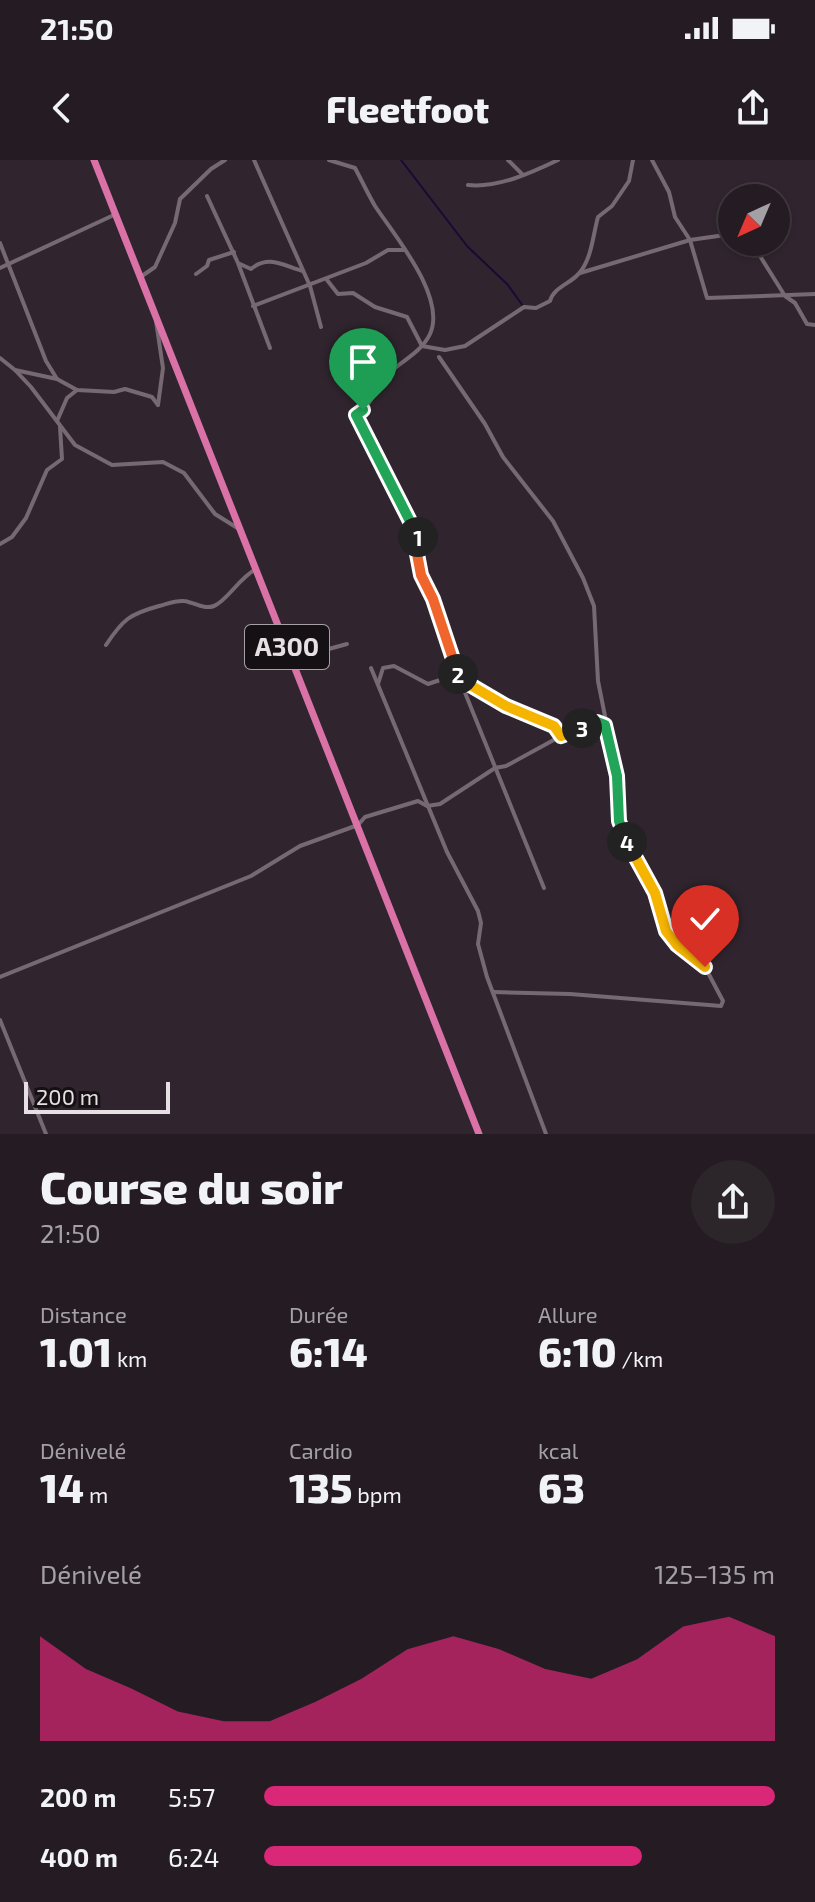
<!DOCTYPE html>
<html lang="fr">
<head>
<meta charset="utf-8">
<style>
	body { margin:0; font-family:"Exo 2",sans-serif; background:#2c252a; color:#f1f3f6; height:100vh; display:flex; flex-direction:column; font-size:30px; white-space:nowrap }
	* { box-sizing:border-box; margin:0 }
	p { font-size:26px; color:#a3a1a5 }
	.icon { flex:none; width:44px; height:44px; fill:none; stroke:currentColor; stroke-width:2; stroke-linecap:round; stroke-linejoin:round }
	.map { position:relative; height:974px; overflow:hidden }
	.side { display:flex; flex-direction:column; background:#241c22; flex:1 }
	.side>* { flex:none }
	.needle { width:52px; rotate:224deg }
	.fabs { position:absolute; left:718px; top:24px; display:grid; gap:16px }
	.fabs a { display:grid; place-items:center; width:72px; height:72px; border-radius:50%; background:#241c22; box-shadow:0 2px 6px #0004,0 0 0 2px #413a40; font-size:40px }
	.scale { position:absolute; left:24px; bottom:20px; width:146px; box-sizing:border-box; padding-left:8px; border:4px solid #e6dfe4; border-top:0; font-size:22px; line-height:28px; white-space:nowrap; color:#e6dfe4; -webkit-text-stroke:6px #151014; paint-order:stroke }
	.pin { position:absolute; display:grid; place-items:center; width:68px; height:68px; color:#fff; margin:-82px -34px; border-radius:50% 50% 50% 0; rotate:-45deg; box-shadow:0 0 8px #0007 }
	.pin .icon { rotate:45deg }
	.km { position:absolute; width:40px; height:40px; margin:-20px; border-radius:50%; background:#222; color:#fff; font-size:22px; line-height:40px; text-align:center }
	.round { display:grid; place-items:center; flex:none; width:84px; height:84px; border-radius:42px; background:#2c252a }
	.headline { display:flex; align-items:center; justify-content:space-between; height:136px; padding:0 40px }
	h1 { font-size:44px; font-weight:800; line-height:60px }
	.metrics { display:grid; grid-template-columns:repeat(3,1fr); gap:12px; height:136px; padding:8px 40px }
	.metrics div { display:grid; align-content:center }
	.metrics b { font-size:40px; font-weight:800 }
	.metrics small { font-size:22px; font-weight:400 }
	.metrics p { font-size:22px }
	.chart { height:224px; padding:16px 40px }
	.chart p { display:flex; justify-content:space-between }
	.chart svg { width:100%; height:144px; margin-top:8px; fill:#db2777; opacity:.7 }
	ul { padding:0 40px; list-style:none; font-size:26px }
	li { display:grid; grid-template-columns:128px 96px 1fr; align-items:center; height:60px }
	li i { height:20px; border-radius:10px; background:#db2777 }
	.status { display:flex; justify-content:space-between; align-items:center; height:56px; padding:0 40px; background:#241c22; direction:ltr }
	.status svg { height:22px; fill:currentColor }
	header { display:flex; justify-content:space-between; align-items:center; height:104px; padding:0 40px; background:#241c22; font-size:36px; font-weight:800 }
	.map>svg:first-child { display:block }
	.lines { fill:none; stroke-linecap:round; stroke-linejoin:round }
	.stream { stroke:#1a0934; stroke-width:2 }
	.minor { stroke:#766973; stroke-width:4 }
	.trunk { stroke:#db72a7; stroke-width:7 }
	.split-1-casing { stroke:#fff; stroke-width:16 }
	.split-2-casing { stroke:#fff; stroke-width:16 }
	.split-3-casing { stroke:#fff; stroke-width:16 }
	.split-4-casing { stroke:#fff; stroke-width:16 }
	.split-5-casing { stroke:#fff; stroke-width:16 }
	.split-1 { stroke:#22a559; stroke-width:10 }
	.split-2 { stroke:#f0652b; stroke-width:10 }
	.split-3 { stroke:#f5b400; stroke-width:10 }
	.split-4 { stroke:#22a559; stroke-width:10 }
	.split-5 { stroke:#f5b400; stroke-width:10 }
	.labels { text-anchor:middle; stroke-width:8; stroke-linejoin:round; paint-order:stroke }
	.shield { fill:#151014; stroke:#a7a1a6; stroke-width:2 }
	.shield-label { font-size:26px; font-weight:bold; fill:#e6dfe4 }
</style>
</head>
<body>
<div class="status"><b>21:50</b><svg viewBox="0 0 49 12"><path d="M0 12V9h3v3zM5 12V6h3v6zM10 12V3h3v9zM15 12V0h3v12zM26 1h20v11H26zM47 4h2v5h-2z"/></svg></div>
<header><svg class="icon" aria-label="back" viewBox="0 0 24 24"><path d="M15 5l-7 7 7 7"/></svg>Fleetfoot<svg class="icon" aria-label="share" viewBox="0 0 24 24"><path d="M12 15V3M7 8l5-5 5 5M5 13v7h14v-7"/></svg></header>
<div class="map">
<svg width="815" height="974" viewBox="0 0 815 974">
	<rect width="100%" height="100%" fill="#30252e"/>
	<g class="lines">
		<!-- stream -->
		<polyline class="stream" points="401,0 467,86 508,125 523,146"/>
		<!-- minor -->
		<g class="minor">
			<polyline points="254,0 310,126 321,167"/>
			<path d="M329 0 355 8C362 21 368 34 375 46 394 75 447 137 430 174 422 191 404 200 390 212 374 225 376 242 356 255L422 385 417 394 421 415 433 439 451 498 544 728"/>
			<polyline points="508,0 523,15"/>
			<polyline points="652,0 669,32 675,57 690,80 707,138 815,134"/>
			<path d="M468 25C498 28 531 13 558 0"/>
			<polyline points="207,36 238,103 270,188"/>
			<polyline points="745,82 760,96 785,136 795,143 807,164 815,165"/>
			<polyline points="0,83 46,201 57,219"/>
			<path d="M240 104 251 109C269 94 284 106 303 111"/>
			<polyline points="0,108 116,54"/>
			<polyline points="580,113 690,80 732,74"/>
			<polyline points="196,114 207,106 209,100 234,92"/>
			<polyline points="142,116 155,107 175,63 180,39 211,9 225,0"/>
			<polyline points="327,120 338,134 353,133 375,147 407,157 422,186"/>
			<polyline points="253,146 366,103 388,90 405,90"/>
			<polyline points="156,161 163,208 158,245"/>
			<path d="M422 186 445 190 465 186 524 147 536 148 550 141C554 126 572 124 581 111 592 96 593 75 598 57L612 46 629 21 633 0"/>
			<polyline points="439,197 485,264 503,297 553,361 583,418 594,446 598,521 617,616 619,661 627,683 655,733 666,771 677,785 705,807 723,841 721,846 570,834 493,832"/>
			<polyline points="0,198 15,210 57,219 77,230 114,232 125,229 152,237 158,245"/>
			<polyline points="15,210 31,227 75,285 112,305 163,302 184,313 215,354 239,369"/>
			<polyline points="57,261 67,238 77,230"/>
			<polyline points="0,384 12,377 26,358 47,310 62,299 60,267"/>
			<path d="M106 485C123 459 130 454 159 446 167 444 176 440 184 441 194 442 203 450 214 446 227 441 239 418 256 409"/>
			<polyline points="292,499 347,484"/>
			<polyline points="371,508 447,692 478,751 481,763 478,784 487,817 546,974"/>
			<polyline points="378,524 383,508 394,506 428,524 446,518 460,519 506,546 554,566 561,576"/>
			<polyline points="0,817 251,716 300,686 358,665 365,657 418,641 427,646 440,644 495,608 506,606 561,576 597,562 605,565"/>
			<polyline points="0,860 46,974"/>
		</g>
		<!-- trunk -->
		<polyline class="trunk" points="94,0 479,974"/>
	</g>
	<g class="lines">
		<!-- split-1 casing -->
		<g class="split-1-casing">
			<polyline id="split-1" points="363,250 356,255 418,377"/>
		</g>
		<!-- split-2 casing -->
		<g class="split-2-casing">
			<polyline id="split-2" points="418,377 422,385 417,394 421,415 433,439 458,514"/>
		</g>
		<!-- split-3 casing -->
		<g class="split-3-casing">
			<polyline id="split-3" points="458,514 460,519 506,546 554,566 561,576 582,568"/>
		</g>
		<!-- split-4 casing -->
		<g class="split-4-casing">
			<polyline id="split-4" points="582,568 597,562 605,565 617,616 619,661 627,682"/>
		</g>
		<!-- split-5 casing -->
		<g class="split-5-casing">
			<polyline id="split-5" points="627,682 655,733 666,771 677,785 705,807"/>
		</g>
		<!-- split-1 -->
		<use href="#split-1" class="split-1"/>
		<!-- split-2 -->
		<use href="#split-2" class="split-2"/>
		<!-- split-3 -->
		<use href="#split-3" class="split-3"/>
		<!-- split-4 -->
		<use href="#split-4" class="split-4"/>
		<!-- split-5 -->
		<use href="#split-5" class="split-5"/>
	</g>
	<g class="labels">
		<!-- shield labels -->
		<rect class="shield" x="245" y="465" width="84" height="44" rx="6"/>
		<g class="shield-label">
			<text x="287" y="496">A300</text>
		</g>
	</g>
</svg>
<div class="fabs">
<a><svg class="needle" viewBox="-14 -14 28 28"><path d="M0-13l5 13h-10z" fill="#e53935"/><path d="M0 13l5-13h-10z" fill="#a3a1a5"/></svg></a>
</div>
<div class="scale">200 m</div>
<div class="pin" style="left:363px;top:250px;background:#1e9e55"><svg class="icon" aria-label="arrive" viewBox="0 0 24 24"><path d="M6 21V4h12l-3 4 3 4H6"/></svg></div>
<div class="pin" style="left:705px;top:807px;background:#d93025"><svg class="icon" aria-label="check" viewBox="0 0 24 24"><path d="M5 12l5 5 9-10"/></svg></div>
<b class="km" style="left:418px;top:377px">1</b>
<b class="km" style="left:458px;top:514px">2</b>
<b class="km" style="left:582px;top:568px">3</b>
<b class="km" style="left:627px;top:682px">4</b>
</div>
<section class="side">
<div class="headline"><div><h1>Course du soir</h1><p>21:50</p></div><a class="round"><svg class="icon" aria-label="share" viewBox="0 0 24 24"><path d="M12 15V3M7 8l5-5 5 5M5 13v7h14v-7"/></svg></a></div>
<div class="metrics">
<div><p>Distance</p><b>1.01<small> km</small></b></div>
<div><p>Durée</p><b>6:14</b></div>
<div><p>Allure</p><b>6:10<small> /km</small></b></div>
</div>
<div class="metrics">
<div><p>Dénivelé</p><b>14<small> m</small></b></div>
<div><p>Cardio</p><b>135<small> bpm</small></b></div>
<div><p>kcal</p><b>63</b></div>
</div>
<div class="chart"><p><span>Dénivelé</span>125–135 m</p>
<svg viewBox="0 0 160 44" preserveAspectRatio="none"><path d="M0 44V12L10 22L20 28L30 35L40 38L50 38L60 32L70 25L80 16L90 12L100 16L110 22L120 25L130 19L140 9L150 6L160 12V44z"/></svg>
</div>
<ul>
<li><b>200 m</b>5:57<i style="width:100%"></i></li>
<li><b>400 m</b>6:24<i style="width:74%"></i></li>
</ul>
</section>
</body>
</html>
